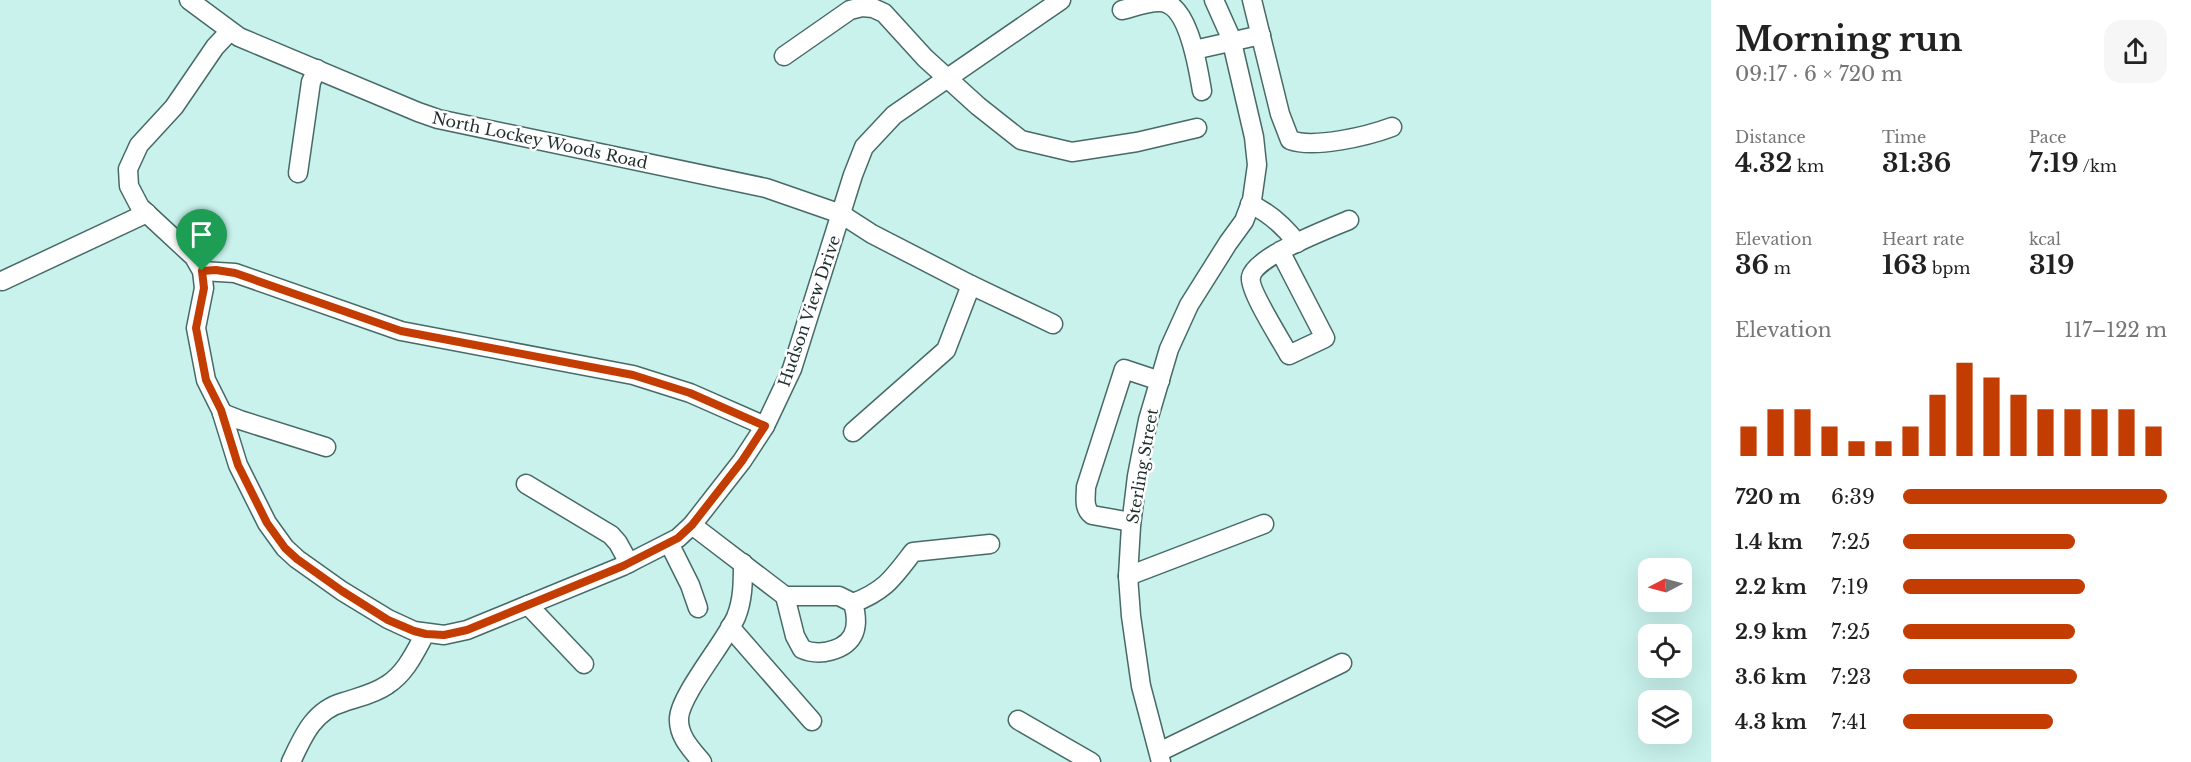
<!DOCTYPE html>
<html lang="en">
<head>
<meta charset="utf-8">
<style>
	body { margin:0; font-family:"Libre Baskerville",serif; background:#f6f6f6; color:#222; height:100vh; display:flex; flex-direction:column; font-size:22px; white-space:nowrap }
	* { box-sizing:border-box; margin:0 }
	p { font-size:20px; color:#767676 }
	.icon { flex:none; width:33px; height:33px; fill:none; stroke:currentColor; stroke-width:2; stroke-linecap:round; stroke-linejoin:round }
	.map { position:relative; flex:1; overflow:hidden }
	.panel { display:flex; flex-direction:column; background:#fff; width:480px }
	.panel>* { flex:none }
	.needle { width:39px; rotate:264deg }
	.controls { position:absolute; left:1638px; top:558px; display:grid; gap:12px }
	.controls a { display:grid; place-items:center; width:54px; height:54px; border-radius:12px; background:#fff; box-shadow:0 6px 24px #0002; font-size:30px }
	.pin { position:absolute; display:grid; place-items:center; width:51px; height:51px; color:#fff; margin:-62px -26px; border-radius:50% 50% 50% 0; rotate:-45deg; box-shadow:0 0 6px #0007 }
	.pin .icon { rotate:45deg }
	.round { display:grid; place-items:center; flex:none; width:63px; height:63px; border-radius:18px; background:#f6f6f6 }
	.head { display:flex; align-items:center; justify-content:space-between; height:102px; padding:0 24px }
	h1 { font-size:33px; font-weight:700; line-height:45px }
	.metrics { display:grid; grid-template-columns:repeat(3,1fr); gap:9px; height:102px; padding:6px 24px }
	.metrics div { display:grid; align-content:center }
	.metrics b { font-size:26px; font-weight:700 }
	.metrics small { font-size:16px; font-weight:400 }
	.metrics p { font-size:16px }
	.chart { height:168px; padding:12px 24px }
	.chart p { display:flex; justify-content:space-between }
	.chart svg { width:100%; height:108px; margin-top:6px; stroke:#c33c01; stroke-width:6 }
	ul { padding:0 24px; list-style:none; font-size:20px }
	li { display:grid; grid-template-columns:96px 72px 1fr; align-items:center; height:45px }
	li i { height:15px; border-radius:8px; background:#c33c01 }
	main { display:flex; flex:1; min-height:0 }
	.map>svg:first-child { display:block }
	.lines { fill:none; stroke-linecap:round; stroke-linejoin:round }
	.minor-casing { stroke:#466a67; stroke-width:21 }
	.minor { stroke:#fff; stroke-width:18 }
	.route-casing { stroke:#fff; stroke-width:12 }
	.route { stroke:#c33c01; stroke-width:8 }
	.labels { text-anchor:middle; stroke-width:5; stroke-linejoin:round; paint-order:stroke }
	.street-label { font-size:16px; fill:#1f2f2d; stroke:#fff }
</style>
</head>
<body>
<main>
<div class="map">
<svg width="1711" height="762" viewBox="0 0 1711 762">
	<rect width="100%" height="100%" fill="#c9f2ed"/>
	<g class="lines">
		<!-- minor casing -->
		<g class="minor-casing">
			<g id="minor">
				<polyline points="189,0 239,37 418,112 438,119 766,188 841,214 872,234 971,285 1053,324"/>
				<path d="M1252 0 1280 114 1290 140C1314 149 1368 136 1392 127"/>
				<path d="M1122 10C1134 7 1147 2 1159 2 1189 1 1198 69 1202 91"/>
				<polyline points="230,31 215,47 174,107 139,145 128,169 129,186 140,207 194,257 202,271 204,288 196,328 206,380 221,410 238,465 267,523 285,548 297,559 342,591 388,619 414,631 444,635 467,630 623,566 678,538 692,525 742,461 765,426 792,369 853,175 864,147 894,115 1061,0"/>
				<polyline points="1194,50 1261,35"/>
				<polyline points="784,56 850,10 862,7 873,8 884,13 925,58 978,106 1021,140 1072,152 1137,142 1197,128"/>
				<polyline points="298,173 311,82 317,69"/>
				<path d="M1250 204C1270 213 1284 226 1297 243"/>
				<path d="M1280 251 1325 338 1289 355C1282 342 1248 289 1251 277 1254 257 1330 228 1349 220"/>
				<polyline points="202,271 235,273 401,331 633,375 690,393 765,426"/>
				<polyline points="2,281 147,213"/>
				<polyline points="222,413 240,420 326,447"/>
				<polyline points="853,432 946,350 971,285"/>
				<polyline points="526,484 611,535 618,543 629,563"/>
				<path d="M1131 522 1092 515C1083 508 1086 497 1086 487L1124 369 1160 381"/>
				<polyline points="692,525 785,596"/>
				<polyline points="669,543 690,585 698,608"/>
				<polyline points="1128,576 1264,524"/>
				<path d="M785 596H839L853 603C861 630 853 647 825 652 817 653 811 653 802 649L795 636Z"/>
				<path d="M853 603C885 591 893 578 913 552L990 544"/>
				<polyline points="528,605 584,664"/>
				<polyline points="730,627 812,721"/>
				<polyline points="1018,720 1091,762"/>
				<polyline points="1159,752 1342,663"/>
				<path d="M291 762C303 736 314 710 344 702 359 697 374 694 387 685 406 673 415 652 425 634"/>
				<path d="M702 762C691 749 678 736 679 718 680 695 725 642 736 617 743 600 743 582 743 563"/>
				<polyline points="1161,762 1141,686 1131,616 1128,576 1131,526 1137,476 1148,420 1169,349 1189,305 1228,243 1244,221 1252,200 1257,165 1254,137 1231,38 1214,0"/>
			</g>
		</g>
		<!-- minor -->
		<use href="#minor" class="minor"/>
	</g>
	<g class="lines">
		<!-- route casing -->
		<g class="route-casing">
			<polygon id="route" points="216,270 235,273 401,331 633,375 690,393 765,426 742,461 692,525 678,538 623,566 467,630 444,635 426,634 414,631 388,620 342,591 297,559 285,548 267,523 238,465 221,410 206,380 196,328 204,288 202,271"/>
		</g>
		<!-- route -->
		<use href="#route" class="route"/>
	</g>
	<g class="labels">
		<!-- street labels -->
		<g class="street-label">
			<text transform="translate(540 140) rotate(12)" y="6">North Lockey Woods Road</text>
			<text transform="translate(809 311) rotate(-71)" y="6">Hudson View Drive</text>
			<text transform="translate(1142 466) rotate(-80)" y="6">Sterling Street</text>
		</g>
	</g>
</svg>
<div class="controls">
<a><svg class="needle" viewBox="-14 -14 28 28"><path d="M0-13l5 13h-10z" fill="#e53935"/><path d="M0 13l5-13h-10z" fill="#767676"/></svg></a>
<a><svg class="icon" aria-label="locate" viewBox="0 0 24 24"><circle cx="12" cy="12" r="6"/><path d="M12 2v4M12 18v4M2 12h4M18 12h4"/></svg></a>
<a><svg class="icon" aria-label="layers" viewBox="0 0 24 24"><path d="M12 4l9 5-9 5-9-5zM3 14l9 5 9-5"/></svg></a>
</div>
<div class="pin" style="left:202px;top:271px;background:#1e9e55"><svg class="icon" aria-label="arrive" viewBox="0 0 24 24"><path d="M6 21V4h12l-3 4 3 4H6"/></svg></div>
</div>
<section class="panel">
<div class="head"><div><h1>Morning run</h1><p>09:17 · 6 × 720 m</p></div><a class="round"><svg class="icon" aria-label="share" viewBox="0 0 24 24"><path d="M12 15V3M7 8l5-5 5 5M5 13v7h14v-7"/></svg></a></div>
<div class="metrics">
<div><p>Distance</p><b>4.32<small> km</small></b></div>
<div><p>Time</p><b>31:36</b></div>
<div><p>Pace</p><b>7:19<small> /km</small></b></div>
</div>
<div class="metrics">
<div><p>Elevation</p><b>36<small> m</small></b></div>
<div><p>Heart rate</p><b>163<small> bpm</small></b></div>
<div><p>kcal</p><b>319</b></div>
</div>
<div class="chart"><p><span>Elevation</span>117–122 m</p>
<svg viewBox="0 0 160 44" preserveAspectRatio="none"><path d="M5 44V32M15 44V25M25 44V25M35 44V32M45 44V38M55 44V38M65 44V32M75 44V19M85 44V6M95 44V12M105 44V19M115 44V25M125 44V25M135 44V25M145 44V25M155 44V32"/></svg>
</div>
<ul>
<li><b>720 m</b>6:39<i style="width:100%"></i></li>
<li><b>1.4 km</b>7:25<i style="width:65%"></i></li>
<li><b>2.2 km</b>7:19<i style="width:69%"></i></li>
<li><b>2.9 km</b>7:25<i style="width:65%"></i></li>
<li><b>3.6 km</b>7:23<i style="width:66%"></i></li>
<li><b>4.3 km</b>7:41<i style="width:57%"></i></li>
</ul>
</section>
</main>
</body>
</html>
